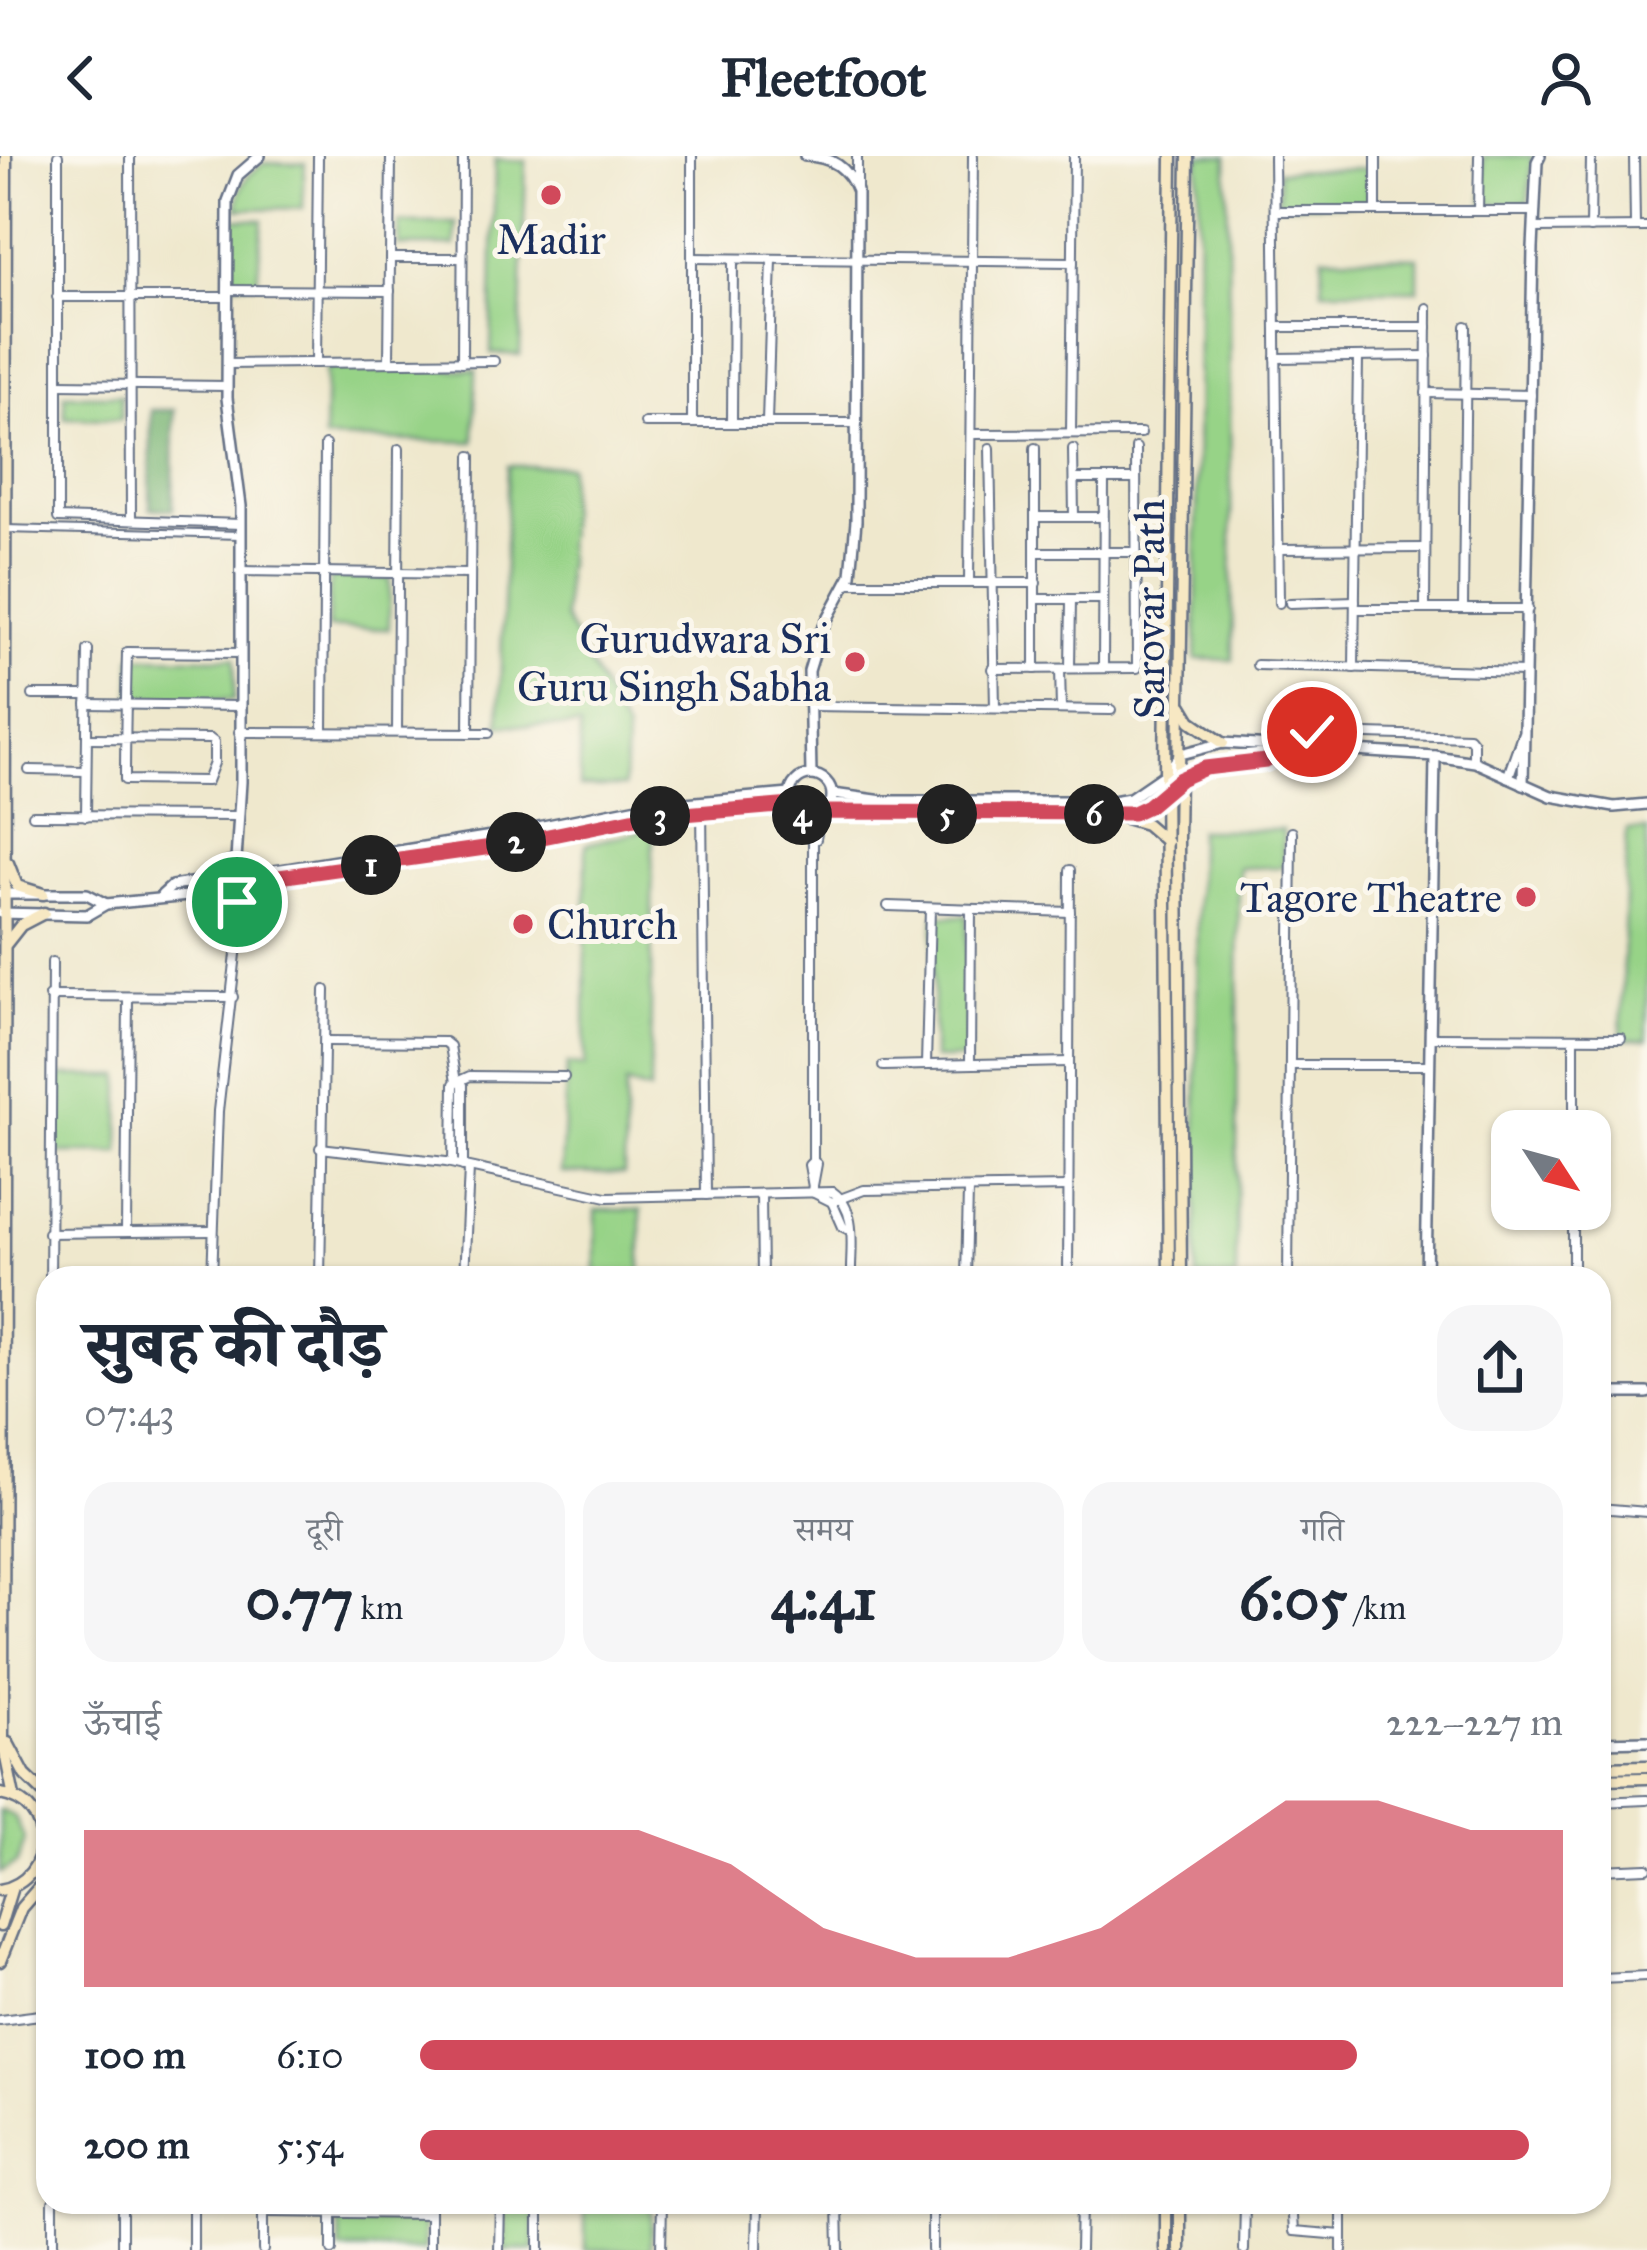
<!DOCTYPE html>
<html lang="hi">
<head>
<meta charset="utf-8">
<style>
	body { margin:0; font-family:"IM FELL Great Primer","Noto Serif Devanagari",serif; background:#f6f6f7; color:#1f2937; height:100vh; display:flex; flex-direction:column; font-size:45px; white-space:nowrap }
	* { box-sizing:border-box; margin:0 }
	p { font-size:39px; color:#747a83 }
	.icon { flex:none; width:66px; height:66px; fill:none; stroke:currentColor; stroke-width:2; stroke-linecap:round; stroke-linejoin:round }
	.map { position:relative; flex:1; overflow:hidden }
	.drawer { position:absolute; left:36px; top:1110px; width:1575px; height:948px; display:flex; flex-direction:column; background:#fff; border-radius:36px; box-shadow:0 3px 9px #0004 }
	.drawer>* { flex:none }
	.needle { width:78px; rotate:126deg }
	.fabs { position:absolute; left:1491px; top:954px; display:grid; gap:24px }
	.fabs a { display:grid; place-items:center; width:120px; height:120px; border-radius:24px; background:#fff; box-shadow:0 3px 9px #0004; font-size:60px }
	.pin { position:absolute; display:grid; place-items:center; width:102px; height:102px; color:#fff; margin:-51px; border:6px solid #fff; border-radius:50%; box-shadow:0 3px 12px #0007 }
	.km { position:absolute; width:60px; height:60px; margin:-30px; border-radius:50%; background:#222; color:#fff; font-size:33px; line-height:60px; text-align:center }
	.round { display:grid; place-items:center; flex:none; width:126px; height:126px; border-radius:36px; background:#f6f6f7 }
	.headline { display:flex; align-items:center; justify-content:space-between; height:204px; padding:0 48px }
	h1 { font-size:66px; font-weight:800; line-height:90px }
	.metrics { display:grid; grid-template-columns:repeat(3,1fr); gap:18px; height:204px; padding:12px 48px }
	.metrics div { display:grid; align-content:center; border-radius:30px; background:#f6f6f7; text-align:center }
	.metrics b { font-size:60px; font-weight:800 }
	.metrics small { font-size:33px; font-weight:400 }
	.metrics p { font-size:33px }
	.chart { height:336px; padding:24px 48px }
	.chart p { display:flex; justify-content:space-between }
	.chart svg { width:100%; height:216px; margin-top:12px; fill:#d1495b; opacity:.7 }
	ul { padding:0 48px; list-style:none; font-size:39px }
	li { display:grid; grid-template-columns:192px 144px 1fr; align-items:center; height:90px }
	li i { height:30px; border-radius:15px; background:#d1495b }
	header { display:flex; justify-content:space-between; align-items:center; height:156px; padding:0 48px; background:#fff; font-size:54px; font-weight:800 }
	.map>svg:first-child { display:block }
	.green { fill:#97d387; stroke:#598172; stroke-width:3 }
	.forest { fill:#79b574; stroke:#4a7269; stroke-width:3 }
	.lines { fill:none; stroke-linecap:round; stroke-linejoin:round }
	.pedestrian-casing { stroke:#657085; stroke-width:10 }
	.minor-casing { stroke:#657085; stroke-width:12 }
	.tertiary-casing { stroke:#657085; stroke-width:14 }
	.secondary-casing { stroke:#657085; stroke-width:15 }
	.pedestrian { stroke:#fff; stroke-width:6 }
	.minor { stroke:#fff; stroke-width:8 }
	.tertiary { stroke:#fff; stroke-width:9 }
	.secondary { stroke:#f7e8c3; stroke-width:10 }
	.route-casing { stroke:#fff; stroke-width:24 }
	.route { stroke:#d1495b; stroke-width:15 }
	.poi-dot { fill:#d1495b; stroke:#fbf7ec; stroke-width:4.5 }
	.labels { text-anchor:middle; stroke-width:10; stroke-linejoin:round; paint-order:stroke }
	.poi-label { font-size:42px; fill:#1b2f5e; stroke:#fbf7ec; text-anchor:end }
	.street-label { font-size:42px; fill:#1b2f5e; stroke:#fbf7ec }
</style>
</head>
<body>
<header><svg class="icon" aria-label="back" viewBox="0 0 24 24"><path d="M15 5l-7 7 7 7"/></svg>Fleetfoot<svg class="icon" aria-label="person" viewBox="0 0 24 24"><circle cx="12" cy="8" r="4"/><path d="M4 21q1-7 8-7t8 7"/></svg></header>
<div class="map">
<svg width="1647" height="2094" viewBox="0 0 1647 2094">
	<rect width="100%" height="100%" fill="#fbf7ec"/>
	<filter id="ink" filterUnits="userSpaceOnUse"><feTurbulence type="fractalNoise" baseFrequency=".00833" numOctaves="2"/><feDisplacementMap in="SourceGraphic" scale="24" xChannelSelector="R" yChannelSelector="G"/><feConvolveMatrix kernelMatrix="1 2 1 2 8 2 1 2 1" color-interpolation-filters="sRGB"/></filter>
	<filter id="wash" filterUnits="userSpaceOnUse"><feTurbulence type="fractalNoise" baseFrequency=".004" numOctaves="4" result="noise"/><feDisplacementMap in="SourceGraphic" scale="48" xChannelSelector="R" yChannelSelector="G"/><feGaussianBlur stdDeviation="2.7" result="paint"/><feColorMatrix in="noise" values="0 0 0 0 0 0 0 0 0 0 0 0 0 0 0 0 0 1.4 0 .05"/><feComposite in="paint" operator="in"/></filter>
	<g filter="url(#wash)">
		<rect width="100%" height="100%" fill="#efe8cd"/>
		<!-- green -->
		<g class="green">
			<polygon points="1199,0 1227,0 1233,504 1196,503"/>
			<polygon points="1483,0 1532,0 1528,47 1483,48"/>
			<polygon points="495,3 526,5 520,199 491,197"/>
			<path d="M265 7 305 8 303 52 238 53C237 31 247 18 265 7Z"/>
			<polygon points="1367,13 1368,47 1279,49 1278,15"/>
			<polygon points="232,63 263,64 257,127 231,127"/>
			<polygon points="399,67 456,67 455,90 399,90"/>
			<polygon points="1323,100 1418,101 1418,134 1322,134"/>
			<polygon points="326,212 476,214 474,286 324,283"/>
			<polygon points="64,239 121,239 121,263 65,262"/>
			<polygon points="508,310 569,310 564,462 626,576 624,631 580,631 580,571 499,569"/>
			<polygon points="330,421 390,422 389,473 328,472"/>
			<polygon points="132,501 235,502 234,544 131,543"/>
			<polygon points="653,672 650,935 626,928 624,1018 561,1017 567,908 585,911 586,688"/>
			<polygon points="1198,674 1283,674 1283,711 1239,712 1236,1122 1196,1122"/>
			<polygon points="1627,674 1647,674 1647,884 1621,883"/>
			<polygon points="934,760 967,760 967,903 933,903"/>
			<polygon points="57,920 121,920 120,997 57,997"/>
			<rect x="596" y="1054" width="45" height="68"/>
			<polygon points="0,1654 15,1661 25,1684 17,1707 0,1717"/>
			<rect x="585" y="2046" width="66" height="48"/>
			<polygon points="506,2049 535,2049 534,2094 505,2094"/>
			<rect x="340" y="2063" width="84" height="31"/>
		</g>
		<!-- forest -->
		<polygon class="forest" points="151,254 174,254 173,353 150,353"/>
	</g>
	<g filter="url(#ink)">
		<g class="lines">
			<!-- pedestrian casing -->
			<g class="pedestrian-casing">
				<polyline id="pedestrian" points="5,373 241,379"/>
			</g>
			<!-- minor casing -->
			<g class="minor-casing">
				<g id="minor">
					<polyline points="58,0 58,362 241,368"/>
					<polyline points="130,0 131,364"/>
					<polyline points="692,0 692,266"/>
					<polyline points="1274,0 1279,447"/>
					<polyline points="1634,0 1635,70"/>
					<polyline points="857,33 857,0"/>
					<polyline points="1275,55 1535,55"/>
					<polyline points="1376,55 1376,0"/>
					<polyline points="1478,55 1479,0"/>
					<polyline points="1534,72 1647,71"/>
					<polyline points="1590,72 1591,0"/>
					<polyline points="390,102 462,102"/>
					<polyline points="692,102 1073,106"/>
					<polyline points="227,134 390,135"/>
					<polyline points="57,141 227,141"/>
					<polyline points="1276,171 1427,171"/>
					<polyline points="1276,202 1427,200"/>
					<polyline points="389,206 391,0"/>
					<polyline points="462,206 463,0"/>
					<polyline points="316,207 318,0"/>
					<polyline points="227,208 494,205"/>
					<polyline points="58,228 227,230"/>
					<polyline points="1426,237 1531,239"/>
					<polyline points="732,266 733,103"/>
					<polyline points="767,266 772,104"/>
					<polyline points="645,267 857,267"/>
					<polyline points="1071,277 1074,0"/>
					<polyline points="971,278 1141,277"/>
					<polyline points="990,292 995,552"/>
					<polyline points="1035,292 1035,513"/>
					<polyline points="1073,293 1074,361"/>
					<polyline points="1074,323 1136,323"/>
					<polyline points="1035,361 1103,361"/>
					<polyline points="1278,393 1425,392"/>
					<polyline points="1036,396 1136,396"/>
					<polyline points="240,415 470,418"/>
					<polyline points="848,427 1036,427"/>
					<polyline points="969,427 973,0"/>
					<polyline points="1036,443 1103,443"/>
					<polyline points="1290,447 1355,445"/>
					<polyline points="1355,453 1528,453"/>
					<polyline points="1425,453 1427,152"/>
					<polyline points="1463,453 1466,170"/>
					<polyline points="1257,509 1525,516"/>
					<polyline points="1070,512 1071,443"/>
					<polyline points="1103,512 1104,323"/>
					<polyline points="1354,512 1358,201"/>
					<polyline points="992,513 1137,512 1136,292"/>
					<polyline points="1060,513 1061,553"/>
					<polyline points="33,539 87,539"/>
					<polyline points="87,548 239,550"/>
					<polyline points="809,550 1111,554"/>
					<polyline points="239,576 489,577"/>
					<polyline points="323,576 325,289"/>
					<polyline points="397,576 399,293"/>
					<polyline points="469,577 471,300"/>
					<path d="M87 582 210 583 214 586V607L207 625 125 624C125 581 126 539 127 496L240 497"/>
					<polyline points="1291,591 1293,580 1299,576 1469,581 1473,586 1473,606"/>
					<polyline points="29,614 86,615"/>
					<polyline points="702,651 706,1039"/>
					<polyline points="33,659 239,660"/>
					<polyline points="86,660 88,494"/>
					<polyline points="804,661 813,678 813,1005 809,1009 813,1031"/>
					<polyline points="816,683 820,660"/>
					<polyline points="888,750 1070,756"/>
					<polyline points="49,840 233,841"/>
					<polyline points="1431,881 1621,882"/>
					<polyline points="327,885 445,886 450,890 456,926"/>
					<polyline points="970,907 971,753"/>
					<polyline points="926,909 930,752"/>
					<polyline points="1290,909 1430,909"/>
					<polyline points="883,910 1069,906"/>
					<polyline points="459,925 470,920 564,921"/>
					<polyline points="460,925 463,929 463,1010"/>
					<polyline points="1574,975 1574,882"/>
					<path d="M320 992 446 1006 607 1041 833 1036C859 1055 850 1093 851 1122"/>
					<polyline points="453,1007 454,928"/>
					<polyline points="812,1035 817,1008 813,1005"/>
					<polyline points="814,1037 832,1046 843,1071 849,1074"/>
					<polyline points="761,1038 762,1122"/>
					<polyline points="832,1046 864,1034 1068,1031"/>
					<polyline points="126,1076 128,841"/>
					<polyline points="48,1077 211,1075"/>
					<polyline points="212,1122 218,955 239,772 246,744"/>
					<polyline points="320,1122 325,834"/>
					<polyline points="464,1122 469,1012"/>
					<polyline points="966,1122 968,1034"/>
					<polyline points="1068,1122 1070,714"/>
					<polyline points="1288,1122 1292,676"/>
					<polyline points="1573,1122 1573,1053"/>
					<polyline points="1599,1352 1647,1356"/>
					<polyline points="48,1463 52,806"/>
					<polyline points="1599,1646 1647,1644"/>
					<polyline points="1599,1714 1647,1712"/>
					<polyline points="1599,1822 1647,1820"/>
					<polyline points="0,1864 48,1858"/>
					<polyline points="193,2046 193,2094"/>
					<polyline points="263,2046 263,2094"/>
					<polyline points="838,2046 839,2094"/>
					<polyline points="932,2046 932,2094"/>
					<polyline points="1292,2046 1294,2075 1342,2079"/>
					<polyline points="1342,2046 1342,2094"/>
					<polyline points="263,2056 430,2058"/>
					<polyline points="332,2057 332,2094"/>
					<polyline points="53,2094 53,2046"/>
					<polyline points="122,2094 122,2046"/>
					<polyline points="430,2094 430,2046"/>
					<polyline points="499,2094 500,2046"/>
					<polyline points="539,2094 539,2046"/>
					<polyline points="661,2094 662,2046"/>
					<polyline points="757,2094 758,2046"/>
					<polyline points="1080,2094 1081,2046"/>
					<polyline points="1244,2094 1245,2046"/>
				</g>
			</g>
			<!-- tertiary casing -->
			<g class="tertiary-casing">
				<g id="tertiary">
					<path d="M805 0C830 0 848 11 857 35L856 365 851 419 821 475 809 515 811 619"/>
					<circle cx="811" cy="640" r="21"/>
					<polyline points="1508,621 1523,578"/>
					<polyline points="1523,628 1533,92 1537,6 1540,0"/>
					<polyline points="833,638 883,645 1113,645 1130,642 1165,618 1181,598 1223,587 1435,600 1475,606 1551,640 1614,651 1647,648"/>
					<polyline points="826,656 1133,657 1180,623 1205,612 1266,605 1289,592"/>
					<polyline points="236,704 241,626 241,350 227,242 228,45 238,19 260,0"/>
					<polyline points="256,718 498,679 638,651 790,638"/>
					<polyline points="258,724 499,690 636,662 792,649"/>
					<polyline points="0,738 87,738 106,748"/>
					<polyline points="162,739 172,730 215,723 221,710 236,704 251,710 258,724 252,740 237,746 222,741 215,723"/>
					<polyline points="0,757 87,759 106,748 219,737"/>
					<polyline points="1426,1122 1435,600"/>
					<polyline points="1599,1237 1647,1237"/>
					<polyline points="1599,1586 1647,1585"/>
				</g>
			</g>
			<!-- secondary casing -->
			<g class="secondary-casing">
				<g id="secondary">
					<polyline points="6,0 3,1587 14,1641"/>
					<polyline points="1182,550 1191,565 1223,587"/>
					<polyline points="1112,658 1146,668 1167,686"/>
					<polyline points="8,707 17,730 43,738"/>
					<polyline points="6,788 21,769 44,757"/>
					<polyline points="1169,1122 1165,618 1172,0"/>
					<polyline points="1181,1122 1178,684 1188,0"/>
					<polyline points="8,1587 25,1619 48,1641"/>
					<polyline points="1599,1611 1647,1610"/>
					<polyline points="1599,1623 1647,1622"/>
					<path d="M0 1638C56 1647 55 1724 0 1734"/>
					<polyline points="0,1770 12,1731"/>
					<polyline points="0,1805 21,1752 48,1721"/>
					<polyline points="1180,2046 1180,2094"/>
					<polyline points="1166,2094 1166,2046"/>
				</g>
			</g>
			<!-- pedestrian -->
			<use href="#pedestrian" class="pedestrian"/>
			<!-- minor -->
			<use href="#minor" class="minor"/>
			<!-- tertiary -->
			<use href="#tertiary" class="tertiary"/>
			<!-- secondary -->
			<use href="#secondary" class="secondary"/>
		</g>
	</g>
	<g class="lines" filter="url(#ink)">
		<!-- route casing -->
		<g class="route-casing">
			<polyline id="route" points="237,746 252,740 258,724 499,690 636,662 792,649 797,656 813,662 826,656 1133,657 1148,650 1180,623 1205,612 1266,605 1291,591 1293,580 1312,576"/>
		</g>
		<!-- route -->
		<use href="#route" class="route"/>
	</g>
	<!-- markers -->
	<g class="poi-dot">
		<circle cx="551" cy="39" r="12"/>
		<circle cx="855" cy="506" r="12"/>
		<circle cx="1526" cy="741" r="12"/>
		<circle cx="523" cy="768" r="12"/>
	</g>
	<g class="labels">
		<!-- poi labels -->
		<g class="poi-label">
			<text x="551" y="98" text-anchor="middle">Madir</text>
			<text x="831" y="497">Gurudwara Sri<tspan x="831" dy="48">Guru Singh Sabha</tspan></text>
			<text x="1502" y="756">Tagore Theatre</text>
			<text x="547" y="783" text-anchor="start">Church</text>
		</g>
		<!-- street labels -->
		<g class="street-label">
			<text transform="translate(1149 453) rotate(-90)" y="15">Sarovar Path</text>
		</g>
	</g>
</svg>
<div class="fabs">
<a><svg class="needle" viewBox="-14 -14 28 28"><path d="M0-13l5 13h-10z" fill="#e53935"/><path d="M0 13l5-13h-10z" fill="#747a83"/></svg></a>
</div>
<div class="pin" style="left:237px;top:746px;background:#1e9e55"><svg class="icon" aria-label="arrive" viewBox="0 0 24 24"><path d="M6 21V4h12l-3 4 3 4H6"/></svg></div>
<div class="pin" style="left:1312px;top:576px;background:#d93025"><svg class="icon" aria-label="check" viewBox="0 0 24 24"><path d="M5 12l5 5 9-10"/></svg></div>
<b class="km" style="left:371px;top:709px">1</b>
<b class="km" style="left:516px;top:686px">2</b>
<b class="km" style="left:660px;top:660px">3</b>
<b class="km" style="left:802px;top:659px">4</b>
<b class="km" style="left:947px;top:658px">5</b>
<b class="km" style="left:1094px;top:658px">6</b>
<section class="drawer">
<div class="headline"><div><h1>सुबह की दौड़</h1><p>07:43</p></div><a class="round"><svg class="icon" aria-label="share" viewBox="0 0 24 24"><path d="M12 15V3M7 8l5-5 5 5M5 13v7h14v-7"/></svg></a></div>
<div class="metrics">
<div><p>दूरी</p><b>0.77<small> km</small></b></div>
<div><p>समय</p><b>4:41</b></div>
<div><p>गति</p><b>6:05<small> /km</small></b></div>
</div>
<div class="chart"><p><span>ऊँचाई</span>222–227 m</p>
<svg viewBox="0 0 160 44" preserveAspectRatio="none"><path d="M0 44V12L10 12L20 12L30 12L40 12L50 12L60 12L70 19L80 32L90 38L100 38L110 32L120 19L130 6L140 6L150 12L160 12V44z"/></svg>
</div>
<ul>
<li><b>100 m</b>6:10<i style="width:82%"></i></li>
<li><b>200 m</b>5:54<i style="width:97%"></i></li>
</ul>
</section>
</div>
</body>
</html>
